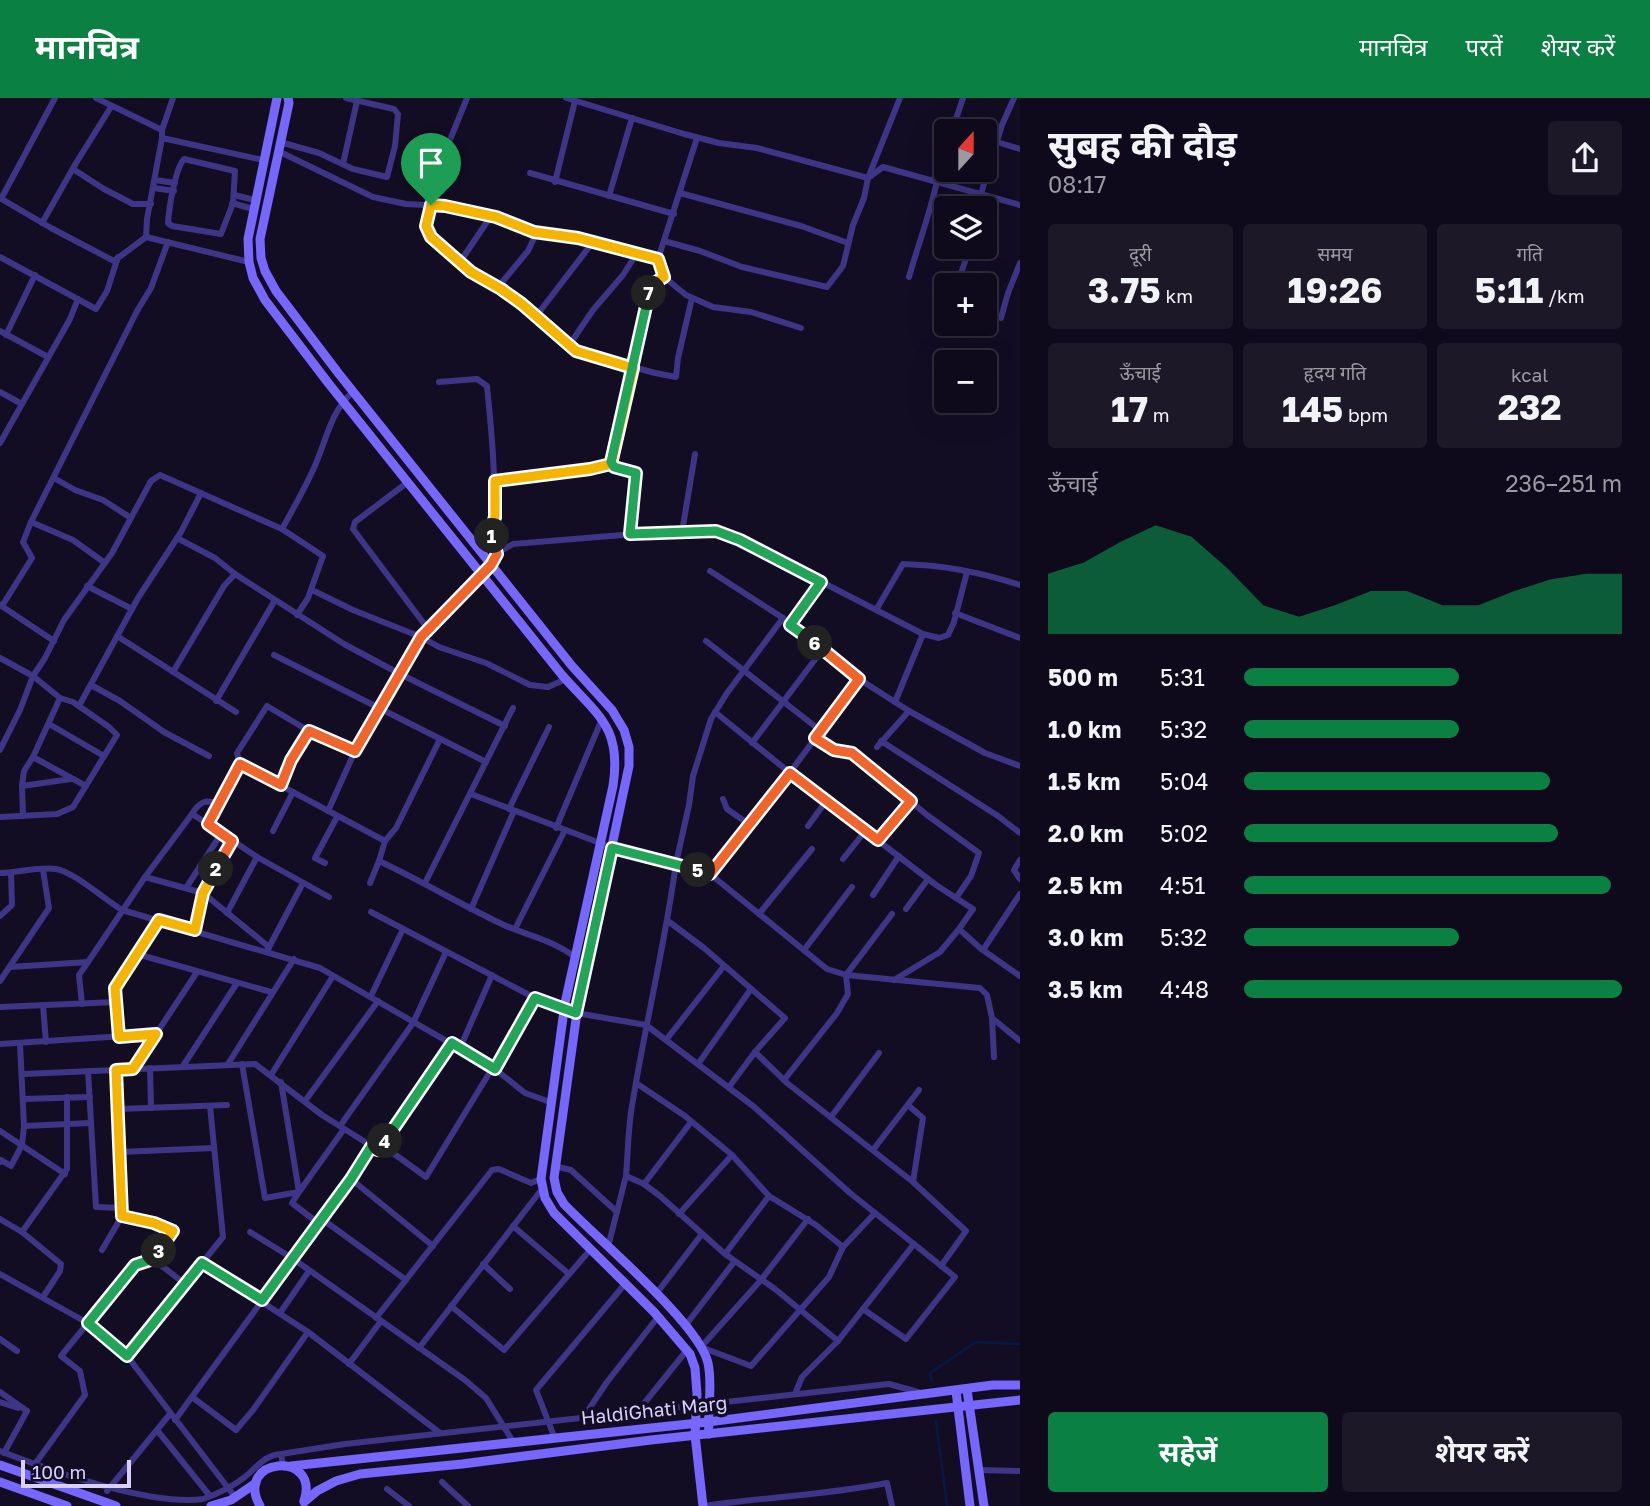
<!DOCTYPE html>
<html lang="hi">
<head>
<meta charset="utf-8">
<style>
	body { margin:0; font-family:"Golos Text","Noto Sans Devanagari",sans-serif; background:#1c1828; color:#f1f3f6; height:100vh; display:flex; flex-direction:column; font-size:26px; white-space:nowrap }
	* { box-sizing:border-box; margin:0 }
	p { font-size:23px; color:#9b9aa3 }
	.icon { flex:none; width:38px; height:38px; fill:none; stroke:currentColor; stroke-width:2; stroke-linecap:round; stroke-linejoin:round }
	.map { position:relative; flex:1; overflow:hidden }
	.panel { display:flex; flex-direction:column; background:#0e0a1b; width:630px }
	.panel>* { flex:none }
	.needle { width:46px; rotate:21deg }
	.buttons { position:absolute; left:934px; top:21px; display:grid; gap:14px }
	.buttons a { display:grid; place-items:center; width:63px; height:63px; border-radius:7px; background:#0e0a1b; box-shadow:0 7px 28px #0002,0 0 0 2px #2e2b3a; font-size:35px }
	.scale { position:absolute; left:21px; bottom:18px; width:110px; box-sizing:border-box; padding-left:7px; border:4px solid #d9d0ff; border-top:0; font-size:19px; line-height:24px; white-space:nowrap; color:#d9d0ff; -webkit-text-stroke:5px #130d24; paint-order:stroke }
	.pin { position:absolute; display:grid; place-items:center; width:60px; height:60px; color:#fff; margin:-72px -30px; border-radius:50% 50% 50% 0; rotate:-45deg; box-shadow:0 0 7px #0007 }
	.pin .icon { rotate:45deg }
	.km { position:absolute; width:35px; height:35px; margin:-18px; border-radius:50%; background:#222; color:#fff; font-size:19px; line-height:35px; text-align:center }
	.round { display:grid; place-items:center; flex:none; width:74px; height:74px; border-radius:7px; background:#1c1828 }
	.head { display:flex; align-items:center; justify-content:space-between; height:119px; padding:0 28px }
	h1 { font-size:38px; font-weight:700; line-height:52px }
	.figures { display:grid; grid-template-columns:repeat(3,1fr); gap:10px; height:119px; padding:7px 28px }
	.figures div { display:grid; align-content:center; border-radius:7px; background:#1c1828; text-align:center }
	.figures b { font-size:35px; font-weight:700 }
	.figures small { font-size:19px; font-weight:400 }
	.figures p { font-size:19px }
	.chart { height:196px; padding:14px 28px }
	.chart p { display:flex; justify-content:space-between }
	.chart svg { width:100%; height:126px; margin-top:7px; fill:#0b8043; opacity:.7 }
	.primary-button { display:flex; gap:14px; margin-top:auto; padding:14px 28px }
	.primary-button a { flex:1; height:80px; border-radius:7px; background:#0b8043; color:#fff; font-size:28px; font-weight:700; line-height:80px; text-align:center }
	.primary-button a+a { background:#1c1828; color:#f1f3f6 }
	ul { padding:0 28px; list-style:none; font-size:23px }
	li { display:grid; grid-template-columns:112px 84px 1fr; align-items:center; height:52px }
	li i { height:18px; border-radius:9px; background:#0b8043 }
	header { display:flex; align-items:center; gap:42px; box-sizing:border-box; height:98px; padding:0 35px; background:#0b8043; color:#fff }
	header strong { font-size:33px }
	nav { display:flex; gap:38px; margin-inline-start:auto; font-size:24px }
	main { display:flex; flex:1; min-height:0 }
	.map>svg:first-child { display:block }
	.lines { fill:none; stroke-linecap:round; stroke-linejoin:round }
	.stream { stroke:#071943; stroke-width:2.5 }
	.street { stroke:#3e3586; stroke-width:6 }
	.secondary { stroke:#7667ff; stroke-width:9 }
	.split-1-casing { stroke:#fff; stroke-width:14 }
	.split-2-casing { stroke:#fff; stroke-width:14 }
	.split-3-casing { stroke:#fff; stroke-width:14 }
	.split-4-casing { stroke:#fff; stroke-width:14 }
	.split-5-casing { stroke:#fff; stroke-width:14 }
	.split-6-casing { stroke:#fff; stroke-width:14 }
	.split-7-casing { stroke:#fff; stroke-width:14 }
	.split-8-casing { stroke:#fff; stroke-width:14 }
	.split-1 { stroke:#f5b400; stroke-width:9 }
	.split-2 { stroke:#f0652b; stroke-width:9 }
	.split-3 { stroke:#f5b400; stroke-width:9 }
	.split-4 { stroke:#22a559; stroke-width:9 }
	.split-5 { stroke:#22a559; stroke-width:9 }
	.split-6 { stroke:#f0652b; stroke-width:9 }
	.split-7 { stroke:#22a559; stroke-width:9 }
	.split-8 { stroke:#f5b400; stroke-width:9 }
	.labels { text-anchor:middle; stroke-width:7; stroke-linejoin:round; paint-order:stroke }
	.street-label { font-size:19px; fill:#d9d0ff; stroke:#130d24 }
</style>
</head>
<body>
<header>
<strong>मानचित्र</strong>
<nav><a>मानचित्र</a><a>परतें</a><a>शेयर करें</a></nav>
</header>
<main>
<div class="map">
<svg width="1020" height="1408" viewBox="0 0 1020 1408">
	<rect width="100%" height="100%" fill="#130d24"/>
	<g class="lines">
		<!-- stream -->
		<g class="stream">
			<polyline points="931,1282 930,1275 976,1244 1020,1246"/>
			<polyline points="936,1323 947,1408"/>
		</g>
		<!-- street -->
		<g class="street">
			<polyline points="96,0 162,32 162,40 263,62"/>
			<polyline points="467,0 434,81 431,107 426,128 431,139 471,174 501,191 522,206 576,253 655,275 676,279 678,260 692,200"/>
			<polyline points="566,0 684,36 719,45 757,50 868,80 883,69 1020,107"/>
			<polyline points="162,32 173,0"/>
			<polyline points="952,33 963,0"/>
			<polyline points="697,40 658,161 664,179 686,197 713,209 751,214 801,230"/>
			<polyline points="280,44 319,55 353,71 387,79 395,48 398,16 394,11 346,0"/>
			<polyline points="997,44 1020,51"/>
			<polyline points="278,53 373,99 406,106 445,108 496,119 533,134 578,140 658,161"/>
			<path d="M184 61 235 73 233 105 221 136 172 128 168 125C169 110 175 71 184 61Z"/>
			<polyline points="343,66 357,3"/>
			<polyline points="73,71 104,91 133,106 151,106"/>
			<polyline points="530,75 674,116"/>
			<polyline points="155,82 175,85"/>
			<polyline points="933,83 947,47"/>
			<polyline points="555,84 575,3"/>
			<polyline points="154,90 174,93"/>
			<polyline points="680,95 801,128 848,145"/>
			<polyline points="981,96 1002,27 1014,0"/>
			<polyline points="234,97 255,102"/>
			<polyline points="609,98 632,20"/>
			<polyline points="0,100 51,130 114,163 146,139 249,164"/>
			<polyline points="1,101 55,0"/>
			<polyline points="232,105 253,111"/>
			<polyline points="983,110 986,98"/>
			<polyline points="42,125 76,65 111,9"/>
			<polyline points="146,139 147,121 162,40"/>
			<polyline points="664,143 700,153 742,169 827,189 843,168 853,127 864,100 868,80 900,0"/>
			<polyline points="0,159 96,211 107,193 118,159"/>
			<polyline points="460,164 491,118"/>
			<path d="M909 179C918 147 930 116 937 83"/>
			<polyline points="957,187 970,149"/>
			<polyline points="498,189 528,153 537,134"/>
			<polyline points="537,217 593,144"/>
			<polyline points="1001,220 1008,195 1020,165"/>
			<polyline points="0,233 48,259"/>
			<polyline points="6,237 35,177"/>
			<polyline points="570,246 593,212 623,177 637,155"/>
			<path d="M439 284 477 281 487 288C490 320 494 354 494 386 495 411 489 432 497 455"/>
			<polyline points="0,294 22,306"/>
			<polyline points="0,345 70,221 78,201"/>
			<polyline points="611,366 651,187 664,179"/>
			<polyline points="54,380 75,392 103,402 131,420"/>
			<polyline points="495,383 590,371 611,366 636,375 630,437"/>
			<polyline points="408,384 355,424 353,431 428,531"/>
			<polyline points="31,424 73,442 105,465"/>
			<path d="M282 431C293 411 304 392 313 372 326 345 330 313 353 294"/>
			<polyline points="682,434 695,356"/>
			<polyline points="177,440 215,460 235,476 344,546 400,576 505,628"/>
			<polyline points="710,473 783,520 859,581 909,613 985,655 1020,668"/>
			<polyline points="87,488 132,511"/>
			<polyline points="312,492 353,512 421,539 439,549 486,565 530,587 548,589 566,581"/>
			<polyline points="0,507 54,543"/>
			<polyline points="2,508 32,460 23,444 31,424 137,213 151,190 168,144"/>
			<path d="M876 512 903 466C942 467 983 475 1020 487"/>
			<polyline points="955,515 1020,540"/>
			<polyline points="790,527 821,484"/>
			<polyline points="923,536 939,540 948,537 954,524 967,474"/>
			<polyline points="117,538 236,614"/>
			<polyline points="706,543 821,633"/>
			<polyline points="274,557 486,664"/>
			<polyline points="0,560 33,578 60,600 73,604 109,629 117,637 73,709 57,716 0,719"/>
			<polyline points="173,574 224,488 235,476"/>
			<polyline points="91,587 120,603 164,634 209,658"/>
			<polyline points="216,603 275,502"/>
			<polyline points="79,608 138,500 181,434 201,395"/>
			<polyline points="715,614 790,675 936,787 973,811 959,831 940,854 894,882"/>
			<polyline points="49,626 104,658"/>
			<polyline points="815,640 834,652 852,655 927,717 979,755 971,778 956,800"/>
			<polyline points="881,643 998,718 1020,735"/>
			<polyline points="752,645 823,551"/>
			<polyline points="877,649 909,613"/>
			<polyline points="0,652 20,612 33,578 45,560 64,522 112,455 151,383 160,377 282,431 323,458 308,500 297,517"/>
			<path d="M355 653 309 633 267 608 237 655 240 666 385 743 379 763C422 783 463 808 506 828 530 838 554 843 575 859"/>
			<polyline points="33,659 86,688"/>
			<polyline points="281,687 291,662 309,633"/>
			<polyline points="22,688 71,681"/>
			<polyline points="471,696 613,750 676,765 689,707 693,678 711,621 727,595 783,520"/>
			<polyline points="723,701 727,711 750,727"/>
			<polyline points="509,711 549,629"/>
			<polyline points="328,713 355,653 421,539 482,478 497,455 513,446 659,434 716,433 740,442 923,536 895,604"/>
			<path d="M192 716C200 703 206 701 219 706"/>
			<polyline points="23,718 22,688 24,673 33,659 60,600"/>
			<polyline points="208,726 257,759 329,799"/>
			<polyline points="808,728 827,702"/>
			<polyline points="556,730 602,621"/>
			<polyline points="273,733 293,694"/>
			<polyline points="878,742 911,703"/>
			<polyline points="385,743 396,730 440,641"/>
			<polyline points="843,761 866,732"/>
			<polyline points="1020,762 1014,772 1020,781"/>
			<polyline points="325,765 315,760 337,719"/>
			<path d="M0 775C16 775 41 768 56 771 74 774 104 801 122 812L320 870 495 971 525 995 550 1004"/>
			<polyline points="710,776 827,871 846,877 980,890 987,897 992,920 1020,943"/>
			<polyline points="145,779 203,795 269,849"/>
			<polyline points="370,785 379,763"/>
			<polyline points="425,785 513,610"/>
			<polyline points="186,790 221,736"/>
			<polyline points="873,797 899,758"/>
			<polyline points="471,811 514,713"/>
			<polyline points="906,811 928,781"/>
			<polyline points="371,814 535,900 576,915 646,927 753,1008 850,1095 914,1146 838,1243 802,1279 795,1296"/>
			<polyline points="227,815 257,759"/>
			<polyline points="759,816 812,751"/>
			<polyline points="0,818 12,807 11,775"/>
			<polyline points="668,823 704,850 785,920 755,954 787,985 913,1084 966,1133 941,1168"/>
			<polyline points="515,831 565,732"/>
			<polyline points="959,831 980,850 1020,878"/>
			<polyline points="195,832 203,795 232,743"/>
			<polyline points="268,851 303,785"/>
			<polyline points="804,852 852,789"/>
			<polyline points="983,852 1020,796"/>
			<polyline points="137,856 271,894"/>
			<polyline points="10,869 88,864"/>
			<polyline points="0,883 49,810 43,772"/>
			<polyline points="371,898 403,831"/>
			<polyline points="82,906 79,877 88,864 145,779 192,716 208,726 240,666"/>
			<polyline points="43,907 46,944"/>
			<polyline points="0,909 116,904"/>
			<polyline points="992,920 994,959"/>
			<polyline points="119,939 115,890 159,822"/>
			<polyline points="666,942 724,868"/>
			<polyline points="0,946 156,936"/>
			<polyline points="460,950 492,877"/>
			<polyline points="228,966 294,861"/>
			<polyline points="242,966 265,1100 299,1094 344,1031"/>
			<polyline points="698,966 751,891"/>
			<polyline points="183,968 237,885"/>
			<polyline points="150,970 151,1010"/>
			<polyline points="133,971 197,874"/>
			<polyline points="495,971 535,900"/>
			<polyline points="88,973 96,1109 122,1110"/>
			<polyline points="23,976 255,966 322,1017 378,1052 452,945"/>
			<polyline points="271,977 333,878"/>
			<polyline points="784,982 837,915 848,896 846,877 892,816"/>
			<polyline points="281,984 299,1094 292,1105 318,1125"/>
			<polyline points="636,985 685,1018 732,1057 769,1098 816,1127 843,1149"/>
			<polyline points="729,989 755,954"/>
			<polyline points="23,1001 90,999"/>
			<polyline points="305,1003 378,903"/>
			<polyline points="908,1007 923,1020 913,1084"/>
			<polyline points="118,1011 227,1007"/>
			<polyline points="831,1019 879,955"/>
			<polyline points="24,1028 91,1025"/>
			<polyline points="340,1028 413,925 446,854"/>
			<polyline points="0,1033 65,1076"/>
			<polyline points="382,1047 426,1079 493,969"/>
			<polyline points="873,1052 919,992"/>
			<polyline points="120,1054 214,1050"/>
			<polyline points="0,1064 1,1062 11,1068 22,1047 24,1028 20,946"/>
			<polyline points="554,1068 571,1072 617,1114"/>
			<polyline points="351,1081 433,1148"/>
			<polyline points="644,1086 691,1024"/>
			<polyline points="679,1116 732,1057"/>
			<polyline points="0,1121 22,1134 61,1166 60,1173 43,1199"/>
			<polyline points="322,1121 406,1182"/>
			<polyline points="808,1121 761,1182 701,1249 751,1268 829,1179 843,1149 875,1115"/>
			<polyline points="513,1128 569,1176"/>
			<polyline points="22,1134 67,1071 67,999"/>
			<polyline points="250,1134 292,1160 465,1282 486,1300 514,1345"/>
			<polyline points="608,1149 626,1078"/>
			<polyline points="102,1152 122,1118"/>
			<polyline points="725,1156 769,1098"/>
			<polyline points="153,1161 185,1186"/>
			<polyline points="483,1166 510,1191"/>
			<polyline points="0,1176 93,1228 124,1254 235,1399"/>
			<polyline points="656,1196 702,1136"/>
			<polyline points="451,1208 504,1252 590,1152"/>
			<polyline points="863,1211 906,1241 955,1179 914,1146"/>
			<polyline points="280,1215 309,1173"/>
			<polyline points="376,1220 492,1072 499,1071 531,1085 541,1081"/>
			<polyline points="685,1228 734,1164"/>
			<polyline points="308,1234 440,1335"/>
			<polyline points="0,1241 17,1253"/>
			<path d="M838 1243 775 1191 725 1156 660 1098 644 1086 626 1078C628 1055 628 1031 632 1008 645 927 665 847 676 765L710 776 780 688 859 581"/>
			<polyline points="419,1250 542,1091"/>
			<polyline points="127,1258 223,1139 210,1008"/>
			<polyline points="349,1266 381,1223"/>
			<polyline points="0,1294 27,1313"/>
			<polyline points="192,1299 236,1332 253,1312 308,1234 202,1165"/>
			<polyline points="0,1304 18,1310"/>
			<polyline points="638,1313 687,1252"/>
			<polyline points="583,1320 607,1284 658,1219"/>
			<polyline points="175,1322 351,1081 371,1049"/>
			<polyline points="157,1332 210,1398"/>
			<polyline points="555,1341 536,1292 625,1186"/>
			<path d="M0 1353C52 1373 148 1408 203 1401 217 1396 234 1388 246 1378 258 1368 265 1357 281 1356"/>
			<polyline points="4,1355 27,1313"/>
			<polyline points="35,1366 85,1297 80,1273 61,1258 135,1167 153,1161 173,1134 154,1125 122,1118 116,972"/>
			<polyline points="283,1367 281,1356 345,1346 889,1286 918,1294"/>
			<polyline points="979,1372 1020,1373"/>
			<polyline points="442,1384 468,1408"/>
			<polyline points="387,1391 409,1408"/>
			<polyline points="107,1393 170,1316"/>
			<path d="M704 1408C765 1399 827 1397 887 1385L892 1408"/>
		</g>
		<!-- secondary -->
		<g class="secondary">
			<path d="M277 0 248 141 249 164 253 180 265 202 329 286 562 577C598 618 622 629 613 688L565 905 541 1081 545 1100 554 1115 654 1214 690 1256 695 1270 697 1296 695 1337 703 1408"/>
			<path d="M288 0 289 5 260 141 261 160 265 173 276 193 339 276 572 568 612 612 624 632 629 649V668L578 907 554 1080 557 1094 564 1106C596 1140 699 1225 708 1265 713 1288 707 1313 709 1336"/>
			<polyline points="967,1292 984,1408"/>
			<polyline points="956,1293 970,1408"/>
			<polyline points="0,1367 116,1408"/>
			<polyline points="291,1368 708,1324 993,1287 1020,1287"/>
			<polyline points="0,1384 67,1408"/>
			<polyline points="304,1404 317,1393 336,1383 360,1376 462,1366 651,1342 1020,1302"/>
			<polyline points="211,1408 231,1402 256,1385"/>
			<path d="M260 1408C233 1359 321 1352 304 1403"/>
		</g>
	</g>
	<g class="lines">
		<!-- split-1 casing -->
		<g class="split-1-casing">
			<polyline id="split-1" points="431,107 426,128 431,139 471,174 501,191 522,206 576,253 633,270 611,366 590,371 495,383 495,419 491,433 492,438"/>
		</g>
		<!-- split-2 casing -->
		<g class="split-2-casing">
			<polyline id="split-2" points="216,771 232,743 208,726 240,666 281,687 291,662 309,633 355,653 421,539 491,467 497,456 492,438"/>
		</g>
		<!-- split-3 casing -->
		<g class="split-3-casing">
			<polyline id="split-3" points="159,1153 173,1133 154,1125 122,1118 116,972 133,971 156,936 119,939 115,890 159,822 195,832 203,795 216,771"/>
		</g>
		<!-- split-4 casing -->
		<g class="split-4-casing">
			<polyline id="split-4" points="159,1153 153,1161 135,1167 88,1225 127,1258 202,1165 262,1202 351,1081 371,1049 378,1052 385,1043"/>
		</g>
		<!-- split-5 casing -->
		<g class="split-5-casing">
			<polyline id="split-5" points="385,1043 452,945 495,971 535,900 576,915 612,750 698,772"/>
		</g>
		<!-- split-6 casing -->
		<g class="split-6-casing">
			<polyline id="split-6" points="698,772 710,776 790,675 878,742 911,703 852,655 834,652 815,640 859,581 815,545"/>
		</g>
		<!-- split-7 casing -->
		<g class="split-7-casing">
			<polyline id="split-7" points="649,195 611,364 614,369 636,375 630,436 716,433 740,442 821,484 790,527 815,545"/>
		</g>
		<!-- split-8 casing -->
		<g class="split-8-casing">
			<polyline id="split-8" points="431,107 445,108 496,119 534,134 578,140 658,161 664,179 651,187 649,195"/>
		</g>
		<!-- split-1 -->
		<use href="#split-1" class="split-1"/>
		<!-- split-2 -->
		<use href="#split-2" class="split-2"/>
		<!-- split-3 -->
		<use href="#split-3" class="split-3"/>
		<!-- split-4 -->
		<use href="#split-4" class="split-4"/>
		<!-- split-5 -->
		<use href="#split-5" class="split-5"/>
		<!-- split-6 -->
		<use href="#split-6" class="split-6"/>
		<!-- split-7 -->
		<use href="#split-7" class="split-7"/>
		<!-- split-8 -->
		<use href="#split-8" class="split-8"/>
	</g>
	<g class="labels">
		<!-- street labels -->
		<g class="street-label">
			<text transform="translate(654 1312) rotate(-6)" y="7">HaldiGhati Marg</text>
		</g>
	</g>
</svg>
<div class="buttons">
<a><svg class="needle" viewBox="-14 -14 28 28"><path d="M0-13l5 13h-10z" fill="#e53935"/><path d="M0 13l5-13h-10z" fill="#9b9aa3"/></svg></a>
<a><svg class="icon" aria-label="layers" viewBox="0 0 24 24"><path d="M12 4l9 5-9 5-9-5zM3 14l9 5 9-5"/></svg></a>
<a>+</a>
<a>−</a>
</div>
<div class="scale">100 m</div>
<div class="pin" style="left:431px;top:107px;background:#1e9e55"><svg class="icon" aria-label="arrive" viewBox="0 0 24 24"><path d="M6 21V4h12l-3 4 3 4H6"/></svg></div>
<b class="km" style="left:492px;top:438px">1</b>
<b class="km" style="left:216px;top:771px">2</b>
<b class="km" style="left:159px;top:1153px">3</b>
<b class="km" style="left:385px;top:1043px">4</b>
<b class="km" style="left:698px;top:772px">5</b>
<b class="km" style="left:815px;top:545px">6</b>
<b class="km" style="left:649px;top:195px">7</b>
</div>
<section class="panel">
<div class="head"><div><h1>सुबह की दौड़</h1><p>08:17</p></div><a class="round"><svg class="icon" aria-label="share" viewBox="0 0 24 24"><path d="M12 15V3M7 8l5-5 5 5M5 13v7h14v-7"/></svg></a></div>
<div class="figures">
<div><p>दूरी</p><b>3.75<small> km</small></b></div>
<div><p>समय</p><b>19:26</b></div>
<div><p>गति</p><b>5:11<small> /km</small></b></div>
</div>
<div class="figures">
<div><p>ऊँचाई</p><b>17<small> m</small></b></div>
<div><p>हृदय गति</p><b>145<small> bpm</small></b></div>
<div><p>kcal</p><b>232</b></div>
</div>
<div class="chart"><p><span>ऊँचाई</span>236–251 m</p>
<svg viewBox="0 0 160 44" preserveAspectRatio="none"><path d="M0 44V23L10 19L20 12L30 6L40 10L50 21L60 34L70 38L80 34L90 29L100 29L110 34L120 34L130 29L140 25L150 23L160 23V44z"/></svg>
</div>
<ul>
<li><b>500 m</b>5:31<i style="width:57%"></i></li>
<li><b>1.0 km</b>5:32<i style="width:57%"></i></li>
<li><b>1.5 km</b>5:04<i style="width:81%"></i></li>
<li><b>2.0 km</b>5:02<i style="width:83%"></i></li>
<li><b>2.5 km</b>4:51<i style="width:97%"></i></li>
<li><b>3.0 km</b>5:32<i style="width:57%"></i></li>
<li><b>3.5 km</b>4:48<i style="width:100%"></i></li>
</ul>
<div class="primary-button"><a>सहेजें</a><a>शेयर करें</a></div>
</section>
</main>
</body>
</html>
